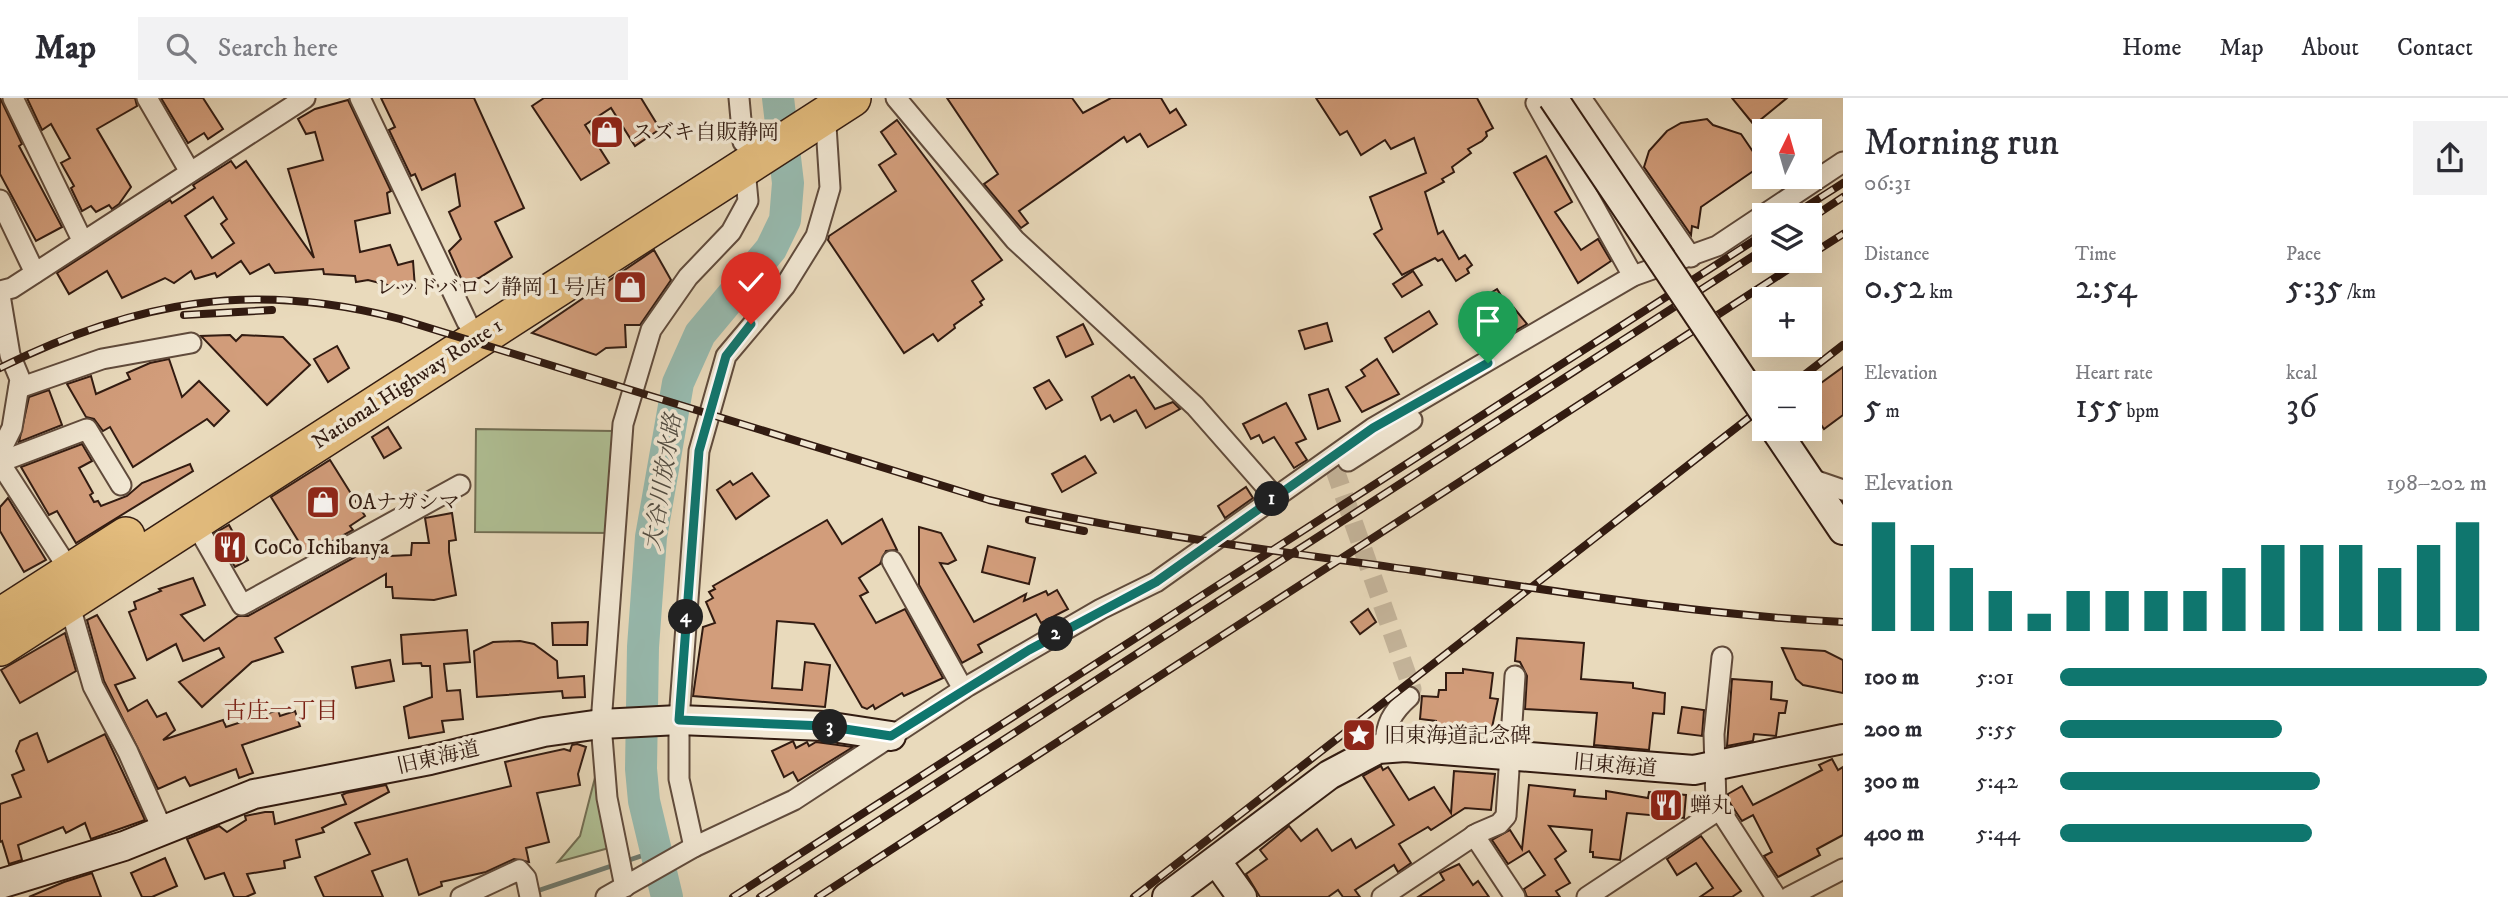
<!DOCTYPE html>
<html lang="en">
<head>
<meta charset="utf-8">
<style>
	body { margin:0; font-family:"IM FELL DW Pica","Noto Serif JP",serif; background:#f2f2f3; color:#2b2b33; height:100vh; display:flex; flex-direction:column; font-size:26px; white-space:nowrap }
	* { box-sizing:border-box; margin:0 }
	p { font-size:23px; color:#7c7c81 }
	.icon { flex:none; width:38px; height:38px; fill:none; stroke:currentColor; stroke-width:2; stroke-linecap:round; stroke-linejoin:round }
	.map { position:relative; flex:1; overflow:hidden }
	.details { display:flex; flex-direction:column; background:#fff; width:665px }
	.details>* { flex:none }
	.needle { width:46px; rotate:5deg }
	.buttons { position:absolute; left:1752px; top:21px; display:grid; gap:14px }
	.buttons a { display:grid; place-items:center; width:70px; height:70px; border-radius:0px; background:#fff; box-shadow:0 7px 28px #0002; font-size:35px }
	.pin { position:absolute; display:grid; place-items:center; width:60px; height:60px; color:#fff; margin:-72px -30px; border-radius:50% 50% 50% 0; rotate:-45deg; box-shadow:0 0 7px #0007 }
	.pin .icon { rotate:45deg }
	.km { position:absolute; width:35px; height:35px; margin:-18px; border-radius:50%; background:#222; color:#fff; font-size:19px; line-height:35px; text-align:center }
	.round { display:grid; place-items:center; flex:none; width:74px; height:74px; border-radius:0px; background:#f2f2f3 }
	.head { display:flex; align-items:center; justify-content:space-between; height:119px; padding:0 21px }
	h1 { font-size:38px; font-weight:600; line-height:52px }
	.figures { display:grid; grid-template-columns:repeat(3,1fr); gap:10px; height:119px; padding:7px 21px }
	.figures div { display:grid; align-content:center }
	.figures b { font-size:35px; font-weight:600 }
	.figures small { font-size:19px; font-weight:400 }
	.figures p { font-size:19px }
	.chart { height:196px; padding:14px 21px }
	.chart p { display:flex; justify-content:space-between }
	.chart svg { width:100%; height:126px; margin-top:7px; stroke:#0f766e; stroke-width:6 }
	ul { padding:0 21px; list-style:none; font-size:23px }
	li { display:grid; grid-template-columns:112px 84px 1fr; align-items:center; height:52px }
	li i { height:18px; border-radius:9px; background:#0f766e }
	header { display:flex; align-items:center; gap:42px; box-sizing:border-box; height:98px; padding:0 35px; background:#fff; border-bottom:2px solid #e1e1e2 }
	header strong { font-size:33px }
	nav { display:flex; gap:38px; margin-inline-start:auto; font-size:24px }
	.search { width:490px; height:63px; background:#f2f2f3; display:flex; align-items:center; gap:18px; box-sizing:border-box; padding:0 24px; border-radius:0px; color:#7c7c81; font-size:26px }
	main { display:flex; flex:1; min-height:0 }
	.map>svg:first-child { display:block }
	.green { fill:#b0c196; stroke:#716e54; stroke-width:2 }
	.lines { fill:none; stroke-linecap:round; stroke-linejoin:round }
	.stream { stroke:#6f7b70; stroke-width:5 }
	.river { stroke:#97bbb0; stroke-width:32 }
	.building { fill:#d29d7b; stroke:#321b11; stroke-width:2; fill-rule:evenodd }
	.street-tunnel { stroke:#c4b49a; stroke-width:19; stroke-dasharray:19 10; stroke-linecap:butt }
	.street-casing { stroke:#604b3c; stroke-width:23 }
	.secondary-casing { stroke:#321b11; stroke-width:32 }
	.highway-casing { stroke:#321b11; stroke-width:40 }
	.street { stroke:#f1e7d3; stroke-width:19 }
	.secondary { stroke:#f1e7d3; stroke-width:28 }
	.highway { stroke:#e4bd7e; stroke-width:37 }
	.rail-casing { stroke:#321b11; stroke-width:8 }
	.rail { stroke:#f1e7d3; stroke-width:5; stroke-dasharray:16; stroke-linecap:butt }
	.secondary-bridge-casing { stroke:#321b11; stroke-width:32; stroke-linecap:butt }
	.secondary-bridge { stroke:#f1e7d3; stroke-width:28 }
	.route-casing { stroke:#fff; stroke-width:14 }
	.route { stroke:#0f766e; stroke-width:9 }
	.labels { text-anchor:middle; stroke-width:7; stroke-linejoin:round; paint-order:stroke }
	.poi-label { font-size:21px; fill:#321b11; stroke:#f1e7d3; text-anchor:start }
	.street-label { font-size:21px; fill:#321b11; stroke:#f1e7d3 }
	.water-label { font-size:23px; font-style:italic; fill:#504b41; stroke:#f1e7d3 }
	.neighbourhood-label { font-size:23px; fill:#7a1f14; stroke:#f1e7d3 }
</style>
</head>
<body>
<header>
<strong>Map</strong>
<div class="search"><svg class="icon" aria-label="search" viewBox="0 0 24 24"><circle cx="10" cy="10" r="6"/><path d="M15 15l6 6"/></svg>Search here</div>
<nav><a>Home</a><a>Map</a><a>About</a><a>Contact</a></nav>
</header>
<main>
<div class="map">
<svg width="1843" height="799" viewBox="0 0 1843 799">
	<rect width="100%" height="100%" fill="#e9dabc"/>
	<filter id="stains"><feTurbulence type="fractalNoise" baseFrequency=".00286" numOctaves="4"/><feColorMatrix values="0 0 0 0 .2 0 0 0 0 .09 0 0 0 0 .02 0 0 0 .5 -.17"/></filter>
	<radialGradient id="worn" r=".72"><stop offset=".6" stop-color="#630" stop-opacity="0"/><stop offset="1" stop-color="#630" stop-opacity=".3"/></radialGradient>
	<!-- green -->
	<g class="green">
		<polygon points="476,331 613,333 612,435 475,434"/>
		<polygon points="599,664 609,750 558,764 580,738"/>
	</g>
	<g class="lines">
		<!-- stream -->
		<polyline class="stream" points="534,794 656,753"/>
		<!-- river -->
		<polyline class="river" points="667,799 644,703 641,671 643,549 651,439 678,285 700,236 771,151 785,122 788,85 778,0"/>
	</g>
	<!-- building -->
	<g class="building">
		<polygon points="0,0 22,46 19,48 62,129 36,143 0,76"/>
		<polygon points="27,0 135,0 137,8 97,31 131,89 119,106 112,111 109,107 96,114 91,108 82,113 71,90 74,88 61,65 70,60 51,26 42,32"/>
		<polygon points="161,0 203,0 223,31 208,41 204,35 188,45"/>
		<polygon points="381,0 474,0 524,110 495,124 512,159 479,180 467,183 461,180 449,153 461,141 449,114 460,108 455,76 422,92 415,76 411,78 389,32 395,29"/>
		<polygon points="544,0 641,0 660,31 635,48 611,10 585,27 609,65 581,82 532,8"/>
		<polygon points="947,0 1072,0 1083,15 1111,0 1161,0 1170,15 1176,11 1186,27 1148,49 1140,36 1127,44 1124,39 1019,113 1028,125 1021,130 984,86 998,76"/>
		<polygon points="1316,0 1477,0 1493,30 1486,34 1487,38 1482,43 1468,51 1471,55 1452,69 1454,74 1442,81 1444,84 1425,94 1438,136 1443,133 1459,161 1465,157 1472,167 1467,171 1469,175 1456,183 1442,161 1438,163 1435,160 1402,177 1374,136 1382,131 1370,99 1426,75 1414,40 1391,51 1385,42 1361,57 1347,33 1340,37"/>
		<polygon points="1732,0 1787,0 1754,27"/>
		<path d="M348 2 391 93 387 95 390 115 355 123 360 154 390 147 398 167 413 163 415 190 407 192 368 182 356 184 355 178 324 176 323 171 275 175 269 166 250 176 241 163 217 179 215 175 195 181 191 173 174 185 165 180 122 200 107 173 69 196 57 175 170 102 172 105 195 90 193 87 231 63 236 70 246 63 314 160 288 71 323 62 315 34 306 36 298 21 315 11ZM213 99 227 121 221 126 234 145 212 160 185 118Z"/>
		<polygon points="1707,21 1713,27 1741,36 1762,67 1701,109 1698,130 1692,128 1691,137 1644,69 1649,53 1667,33 1681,25"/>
		<polygon points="897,22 1002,162 972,183 984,201 980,204 982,207 954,227 955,230 938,243 933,236 904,255 828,142 829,138 896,93 879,67 896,56 881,34"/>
		<polygon points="1546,58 1572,104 1555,114 1581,152 1598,141 1611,163 1578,185 1514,75"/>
		<polygon points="654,152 671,182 640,227 625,227 626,249 606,250 596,257 532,235"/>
		<polygon points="1413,173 1422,187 1402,199 1393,186"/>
		<polygon points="1497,191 1511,213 1514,210 1527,226 1482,252 1470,233 1488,222 1476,204"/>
		<polygon points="1429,213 1437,226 1393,254 1385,240"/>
		<polygon points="1327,225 1332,243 1305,251 1299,233"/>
		<polygon points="1083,226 1093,246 1066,259 1057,239"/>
		<polygon points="230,237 236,243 242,237 283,239 310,267 267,307 201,238"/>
		<polygon points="337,248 349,270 328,284 314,261"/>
		<polygon points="169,261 182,299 199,283 229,313 214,328 207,321 133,369 110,329 103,333 94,321 86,319 67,286 91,278 96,296 130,281 127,275 150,265"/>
		<polygon points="1377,261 1399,296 1362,314 1346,289 1365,278 1361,272"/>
		<polygon points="1843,269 1843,317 1824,331 1815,318 1821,314 1810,293"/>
		<polygon points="1129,277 1131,280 1134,279 1155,311 1173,304 1180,311 1146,330 1136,312 1114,324 1110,317 1101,322 1092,299"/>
		<polygon points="1049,282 1062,302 1046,311 1034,290"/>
		<polygon points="1328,291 1340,323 1318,331 1309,297"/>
		<polygon points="49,292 62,327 19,344 29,299"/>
		<polygon points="1286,305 1306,341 1296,345 1307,362 1294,370 1274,339 1263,345 1259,337 1251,341 1243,326"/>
		<polygon points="388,329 401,350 384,360 372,339"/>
		<polygon points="82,346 92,363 79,370 93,395 90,397 94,404 98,403 101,408 127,398 142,385 190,366 193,373 76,445 57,413 49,417 21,369"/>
		<polygon points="1085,358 1096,375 1062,394 1052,376"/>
		<polygon points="330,362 365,418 350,428 353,432 307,457 271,399"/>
		<polygon points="752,375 769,398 736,421 717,392 730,383 733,387"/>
		<polygon points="1246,389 1253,400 1225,420 1218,408"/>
		<polygon points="8,400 46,462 24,474 0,433 0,409"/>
		<polygon points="452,415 456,442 449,443 449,454 456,497 434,502 393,500 392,489 386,489 386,476 275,540 283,554 252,564 202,609 179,584 224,559 219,550 183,563 176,546 147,562 129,514 136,511 134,504 161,493 159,491 193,480 205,507 181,517 204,543 238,518 248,518 364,454 367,459 411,457 412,445 429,445 425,420"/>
		<polygon points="882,421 897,452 886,453 880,466 859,480 868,494 860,498 876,525 905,511 943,580 904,598 902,595 875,611 873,607 867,611 862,609 814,526 777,523 772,590 802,592 805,564 830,567 825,609 693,598 703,529 715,525 706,504 713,500 709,494 715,491 713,488 827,422 842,446"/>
		<polygon points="229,427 248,462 235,469 215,435"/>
		<polygon points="919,429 941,435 956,462 948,466 940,465 974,524 1026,496 1024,503 1046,493 1048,497 1057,492 1068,511 1041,525 1036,516 978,547 982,554 962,565 919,487"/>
		<polygon points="988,448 1035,460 1029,486 982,474"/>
		<polygon points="1368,511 1376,524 1360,536 1351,524"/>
		<polygon points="97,517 135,580 115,587 128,613 147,602 157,619 166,615 175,632 163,642 223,622 226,629 278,612 280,618 295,613 300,628 242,647 253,675 239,680 236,671 190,688 185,679 158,691 104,583 87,522"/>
		<polygon points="588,524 587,547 553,547 552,525"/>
		<polygon points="467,532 470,564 444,566 447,593 460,592 463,621 442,623 444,634 409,640 404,609 432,599 430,568 422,568 421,565 403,566 401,537"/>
		<polygon points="65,535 76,573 20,605 1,572"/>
		<polygon points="1517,540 1584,545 1581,581 1633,585 1633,590 1665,595 1664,616 1653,615 1649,652 1594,647 1597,615 1525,611 1527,578 1520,564 1515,563"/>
		<polygon points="520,543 534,546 557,563 558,580 584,578 585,599 563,600 562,593 477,599 474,553 493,544"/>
		<polygon points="1782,550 1825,553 1843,562 1843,595 1803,587 1796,581"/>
		<polygon points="390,562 394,583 356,590 352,569"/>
		<polygon points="1463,571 1493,575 1490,600 1498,601 1490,639 1469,637 1469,630 1436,627 1436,623 1420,621 1422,598 1438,599 1439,592 1446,592 1446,575 1463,575"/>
		<polygon points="1732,581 1772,584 1771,601 1787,603 1785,615 1779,615 1776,638 1754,636 1753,643 1727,648"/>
		<polygon points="1682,609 1704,612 1702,638 1678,635"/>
		<polygon points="37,635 48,664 105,636 145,722 91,741 85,725 66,735 63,729 18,747 22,762 9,766 2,743 0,744 0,706 21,699 12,677 24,672 16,653 20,643"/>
		<polygon points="793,643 796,650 807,644 809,648 816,644 853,649 798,683 793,674 784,679 772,653"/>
		<polygon points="577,646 586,649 578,676 580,687 537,695 549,744 526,750 529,764 514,761 486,774 441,784 442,788 419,797 407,761 372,773 383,799 324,799 315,779 370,756 355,725 511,688 505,664 564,651 570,653 572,647"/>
		<polygon points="1832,661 1838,672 1843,669 1843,737 1817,751 1820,757 1778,779 1764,758 1772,754 1753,717 1742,723 1728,702 1728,696 1742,688 1753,707 1822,672 1819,667"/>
		<polygon points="1381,668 1383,672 1388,669 1409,702 1434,689 1451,715 1454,673 1495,676 1491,712 1465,710 1431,732 1428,729 1399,746 1411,765 1398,774 1394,767 1355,792 1360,799 1343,799 1338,792 1328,799 1260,799 1246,776 1267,761 1260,752 1289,728 1301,743 1317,731 1332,753 1351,741 1356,750 1394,727 1363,678"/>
		<polygon points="386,687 389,694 322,730 324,734 296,742 300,759 284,763 285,770 247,776 255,795 246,799 234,799 224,775 205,781 187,741 219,728 227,734 246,722 245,718 265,714 273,714 275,726 346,706 342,697 346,695"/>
		<polygon points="1529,687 1575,692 1574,698 1606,701 1606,693 1648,700 1649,694 1686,697 1684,720 1627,715 1620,762 1593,759 1593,754 1590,754 1592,732 1549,728 1566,753 1555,761 1570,785 1556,793 1560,799 1527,799 1524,791 1545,777 1529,753 1508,766 1492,742 1510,732 1522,751"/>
		<polygon points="1701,738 1741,793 1732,799 1700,799 1713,790 1696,765 1677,777 1667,761"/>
		<polygon points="165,760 177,788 152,799 142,799 131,775"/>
		<polygon points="1459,766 1473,787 1478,783 1489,799 1418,799 1444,782 1440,775"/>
		<polygon points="92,775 101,799 29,799 64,784"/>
	</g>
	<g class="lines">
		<!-- street-tunnel -->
		<polyline class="street-tunnel" points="1338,370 1336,375 1412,591 1409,599"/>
		<!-- street casing -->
		<g class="street-casing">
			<g id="street">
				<polyline points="13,0 83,144"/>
				<polyline points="147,0 190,74"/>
				<polyline points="360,0 467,224"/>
				<polyline points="739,0 743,44"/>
				<polyline points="896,0 1015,142 1195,308 1275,399"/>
				<polyline points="1540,0 1536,5 1633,178"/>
				<polyline points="1581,0 1691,159"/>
				<polyline points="0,102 35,175"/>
				<polyline points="0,193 12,190 305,0"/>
				<polyline points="0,197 10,257 20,281 12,330 0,354"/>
				<polyline points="19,290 102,261 191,245"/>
				<polyline points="1348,363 1412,322"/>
				<polyline points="0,364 87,331 121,387"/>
				<polyline points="0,365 70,473"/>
				<polyline points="1808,380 1843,392"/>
				<polyline points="194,423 242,507 460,387"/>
				<polyline points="892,463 963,591"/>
				<polyline points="69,505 93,588 128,654 163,733"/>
				<polyline points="1722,559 1714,636 1716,706 1776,799"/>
				<path d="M1384 651C1386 626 1391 615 1409 599"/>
				<polyline points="1474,737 1515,799"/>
				<polyline points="694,749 679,681 679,622 699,353 726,258 785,188 816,138 830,90 825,12"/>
				<polyline points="625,789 607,700 601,626 623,326 651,232 688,179 731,134 748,103 745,71"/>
				<polyline points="461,799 519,772 526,780 530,799"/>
				<polyline points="606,799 694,749 794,702 968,588 1101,511 1156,484 1373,330 1633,178 1717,148 1843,64"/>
				<polyline points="1382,799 1478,735 1499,726 1506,718 1515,578"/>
				<polyline points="1587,799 1720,711"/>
				<polyline points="1789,799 1843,771"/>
			</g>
		</g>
		<!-- secondary casing -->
		<g class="secondary-casing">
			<g id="secondary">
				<polyline points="1775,331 1843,432"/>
				<polyline points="1217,764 1242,799"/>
				<polyline points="0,786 124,748 254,696 430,662 544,634 601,626 679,622 825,628 891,638"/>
				<polyline points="1167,799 1329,677 1378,651 1405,649 1694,672 1843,641"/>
			</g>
		</g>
		<!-- highway casing -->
		<g class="highway-casing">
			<g id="highway">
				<polyline points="0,519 126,438"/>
				<polyline points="0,549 852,0"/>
			</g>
		</g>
		<!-- street -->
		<use href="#street" class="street"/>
		<!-- secondary -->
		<use href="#secondary" class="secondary"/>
		<!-- highway -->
		<use href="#highway" class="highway"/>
		<!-- rail casing -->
		<g class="rail-casing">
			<g id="rail">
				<polyline points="1793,117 1843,85"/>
				<polyline points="1810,121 1843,99"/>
				<polyline points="1810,157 1843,136"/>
				<polyline points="184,217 272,212"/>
				<path d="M0 270C135 203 252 182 400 221L989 402C1128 435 1270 452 1412 472 1555 493 1698 517 1843 524"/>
				<polyline points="1794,285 1843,247"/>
				<polyline points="1029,422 1084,433"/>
				<polyline points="733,799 1764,136"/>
				<polyline points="760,799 1764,151"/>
				<polyline points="818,799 1801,163"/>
				<polyline points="1134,799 1764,308"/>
			</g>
		</g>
		<!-- rail -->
		<use href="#rail" class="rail"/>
		<!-- secondary-bridge casing -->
		<g class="secondary-bridge-casing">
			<polyline id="secondary-bridge" points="1553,0 1764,314"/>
		</g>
		<!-- secondary-bridge -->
		<use href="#secondary-bridge" class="secondary-bridge"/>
	</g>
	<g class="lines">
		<!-- route casing -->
		<g class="route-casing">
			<polyline id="route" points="751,226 726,258 699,353 679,622 825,628 891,638 1029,552 1156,484 1373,330 1488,265"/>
		</g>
		<!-- route -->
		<use href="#route" class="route"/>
	</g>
	<!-- icons -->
	<defs>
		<g id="shop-square" transform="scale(1.75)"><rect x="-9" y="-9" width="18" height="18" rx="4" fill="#8f2418" stroke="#f1e7d3"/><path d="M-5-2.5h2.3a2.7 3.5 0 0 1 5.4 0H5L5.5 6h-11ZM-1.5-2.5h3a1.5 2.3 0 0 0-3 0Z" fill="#fff"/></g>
		<g id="restaurant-square" transform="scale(1.75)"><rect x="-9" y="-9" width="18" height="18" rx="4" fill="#8f2418" stroke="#f1e7d3"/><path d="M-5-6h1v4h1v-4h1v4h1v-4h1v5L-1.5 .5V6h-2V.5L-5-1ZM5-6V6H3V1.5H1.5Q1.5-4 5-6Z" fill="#fff"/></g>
		<g id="sight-square" transform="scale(1.75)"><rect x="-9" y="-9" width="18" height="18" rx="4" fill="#8f2418" stroke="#f1e7d3"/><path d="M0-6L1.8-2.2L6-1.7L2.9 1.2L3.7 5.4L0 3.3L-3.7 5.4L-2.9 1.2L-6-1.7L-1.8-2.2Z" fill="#fff"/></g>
	</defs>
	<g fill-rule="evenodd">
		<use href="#shop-square" x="607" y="34"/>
		<use href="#shop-square" x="630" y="189"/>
		<use href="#shop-square" x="323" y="404"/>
		<use href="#restaurant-square" x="230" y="449"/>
		<use href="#sight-square" x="1359" y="637"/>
		<use href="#restaurant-square" x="1666" y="707"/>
	</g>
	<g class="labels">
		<!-- poi labels -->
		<g class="poi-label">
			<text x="632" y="41">スズキ自販静岡</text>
			<text x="606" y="196" text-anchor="end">レッドバロン静岡１号店</text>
			<text x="348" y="411">OAナガシマ</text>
			<text x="254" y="456">CoCo Ichibanya</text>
			<text x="1384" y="644">旧東海道記念碑</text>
			<text x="1690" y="714">蝉丸</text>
		</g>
		<!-- street labels -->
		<g class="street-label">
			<text transform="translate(407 285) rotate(-33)" y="7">National Highway Route 1</text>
			<text transform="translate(438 659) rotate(-13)" y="7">旧東海道</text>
			<text transform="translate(1615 667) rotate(5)" y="7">旧東海道</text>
		</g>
		<!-- water labels -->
		<g class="water-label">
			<text transform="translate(662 384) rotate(-81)" y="8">大谷川放水路</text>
		</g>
		<!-- neighbourhood labels -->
		<g class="neighbourhood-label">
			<text x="281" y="620">古庄一丁目</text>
		</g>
	</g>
	<rect width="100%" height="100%" filter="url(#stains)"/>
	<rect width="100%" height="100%" fill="url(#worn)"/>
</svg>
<div class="buttons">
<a><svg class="needle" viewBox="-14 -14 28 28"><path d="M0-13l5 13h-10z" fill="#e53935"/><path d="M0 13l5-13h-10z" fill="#7c7c81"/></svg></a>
<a><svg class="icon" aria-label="layers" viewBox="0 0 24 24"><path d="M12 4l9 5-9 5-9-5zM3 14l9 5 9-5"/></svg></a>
<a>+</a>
<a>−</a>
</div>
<div class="pin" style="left:1488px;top:265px;background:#1e9e55"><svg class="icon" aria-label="arrive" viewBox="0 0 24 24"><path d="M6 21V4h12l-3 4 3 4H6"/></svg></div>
<div class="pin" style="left:751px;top:226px;background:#d93025"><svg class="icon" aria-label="check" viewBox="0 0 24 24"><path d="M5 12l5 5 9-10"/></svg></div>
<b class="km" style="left:1272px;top:401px">1</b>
<b class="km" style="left:1056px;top:536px">2</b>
<b class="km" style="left:830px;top:629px">3</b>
<b class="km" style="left:686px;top:519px">4</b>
</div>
<section class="details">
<div class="head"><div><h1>Morning run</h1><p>06:31</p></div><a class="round"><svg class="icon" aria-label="share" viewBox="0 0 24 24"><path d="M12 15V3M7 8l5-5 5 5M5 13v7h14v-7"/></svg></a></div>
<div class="figures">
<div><p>Distance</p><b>0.52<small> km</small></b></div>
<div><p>Time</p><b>2:54</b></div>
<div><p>Pace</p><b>5:35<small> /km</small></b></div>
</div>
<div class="figures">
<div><p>Elevation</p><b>5<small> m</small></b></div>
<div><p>Heart rate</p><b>155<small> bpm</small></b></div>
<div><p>kcal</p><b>36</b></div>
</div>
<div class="chart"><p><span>Elevation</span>198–202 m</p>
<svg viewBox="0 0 160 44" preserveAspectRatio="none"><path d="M5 44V6M15 44V14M25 44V22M35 44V30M45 44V38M55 44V30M65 44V30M75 44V30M85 44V30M95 44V22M105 44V14M115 44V14M125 44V14M135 44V22M145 44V14M155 44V6"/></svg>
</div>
<ul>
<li><b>100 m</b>5:01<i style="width:100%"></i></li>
<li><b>200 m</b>5:55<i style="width:52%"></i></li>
<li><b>300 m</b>5:42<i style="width:61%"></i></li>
<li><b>400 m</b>5:44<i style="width:59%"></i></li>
</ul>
</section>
</main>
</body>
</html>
